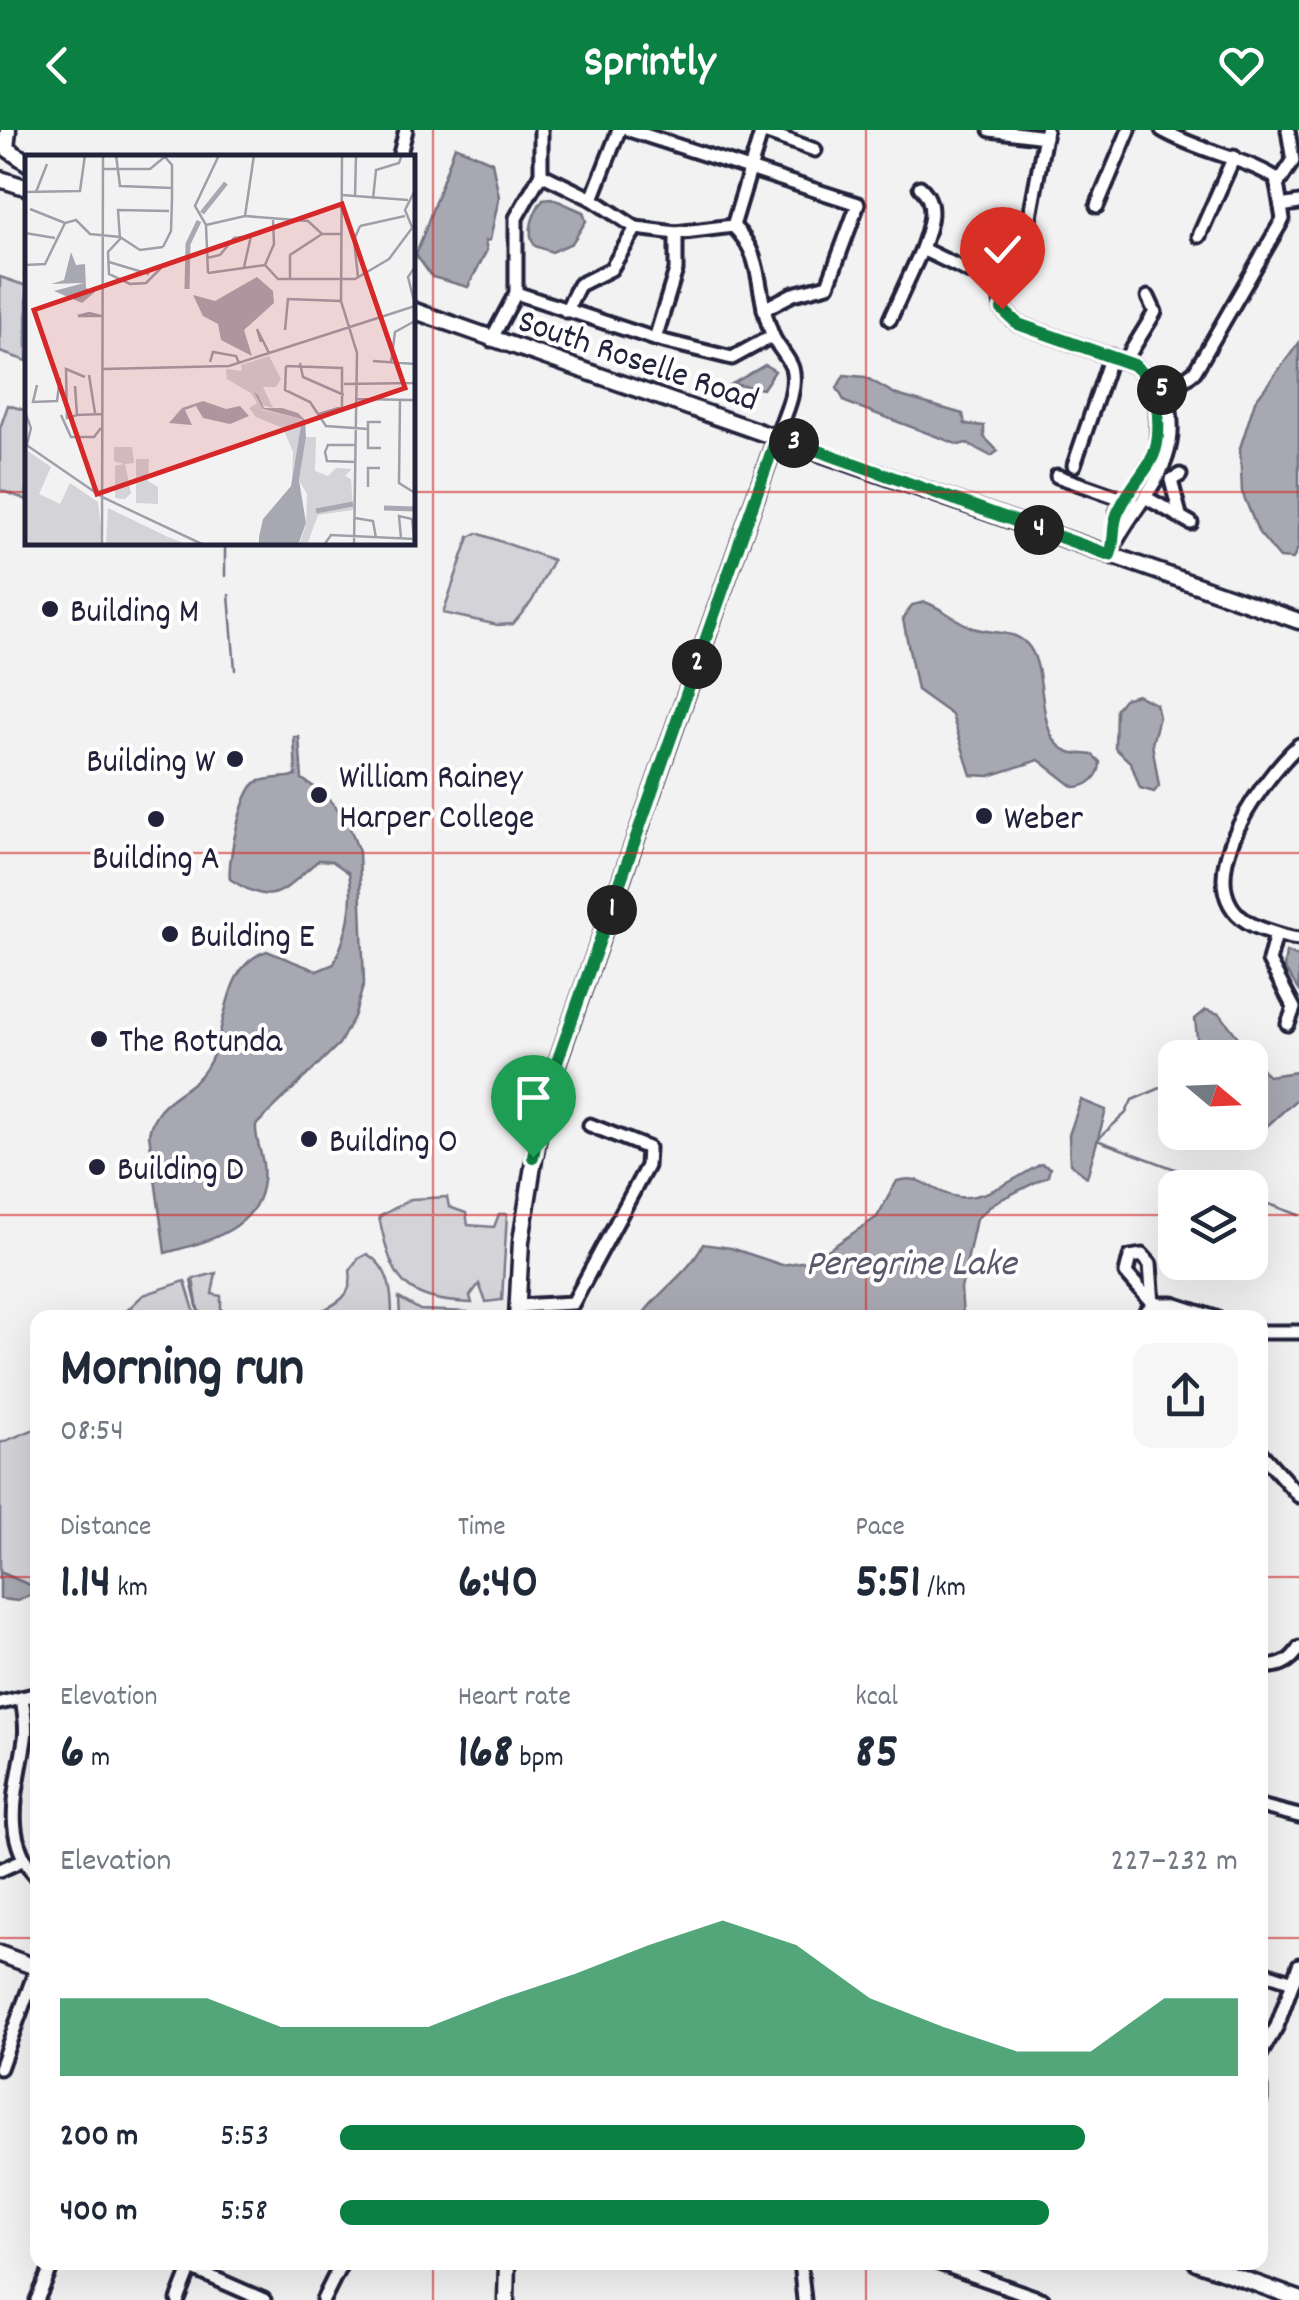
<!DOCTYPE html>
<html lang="en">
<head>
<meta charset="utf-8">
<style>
	body { margin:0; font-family:Dekko,sans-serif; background:#f6f6f7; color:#1f2937; height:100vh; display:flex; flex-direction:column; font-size:38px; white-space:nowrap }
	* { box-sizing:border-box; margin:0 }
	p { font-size:32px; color:#747a83 }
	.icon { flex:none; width:55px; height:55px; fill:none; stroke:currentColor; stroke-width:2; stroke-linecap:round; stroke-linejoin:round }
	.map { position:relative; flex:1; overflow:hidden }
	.sheet { position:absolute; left:30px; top:1180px; width:1238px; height:960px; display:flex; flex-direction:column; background:#fff; border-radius:20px; box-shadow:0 10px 40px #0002 }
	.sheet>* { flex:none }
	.needle { width:65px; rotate:109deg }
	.buttons { position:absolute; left:1158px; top:910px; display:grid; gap:20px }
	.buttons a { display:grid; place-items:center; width:110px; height:110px; border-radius:20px; background:#fff; box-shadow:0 10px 40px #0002; font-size:50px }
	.pin { position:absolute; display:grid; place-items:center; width:85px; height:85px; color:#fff; margin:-102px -42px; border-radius:50% 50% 50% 0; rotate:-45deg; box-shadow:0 0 10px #0007 }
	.pin .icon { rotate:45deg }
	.km { position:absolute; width:50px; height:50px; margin:-25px; border-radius:50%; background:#222; color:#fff; font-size:28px; line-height:50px; text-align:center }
	.round { display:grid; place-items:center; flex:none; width:105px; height:105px; border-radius:20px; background:#f6f6f7 }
	.headline { display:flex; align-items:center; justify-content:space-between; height:170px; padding:0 30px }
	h1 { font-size:55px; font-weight:700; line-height:75px }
	.figures { display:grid; grid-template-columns:repeat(3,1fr); gap:15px; height:170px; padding:10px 30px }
	.figures div { display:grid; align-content:center }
	.figures b { font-size:50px; font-weight:700 }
	.figures small { font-size:28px; font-weight:400 }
	.figures p { font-size:28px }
	.chart { height:280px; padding:20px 30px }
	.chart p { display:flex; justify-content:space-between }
	.chart svg { width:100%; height:180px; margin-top:10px; fill:#0b8043; opacity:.7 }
	ul { padding:0 30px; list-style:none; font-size:32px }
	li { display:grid; grid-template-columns:160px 120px 1fr; align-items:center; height:75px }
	li i { height:25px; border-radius:12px; background:#0b8043 }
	header { display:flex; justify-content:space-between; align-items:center; height:130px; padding:0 30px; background:#0b8043; color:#fff; font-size:45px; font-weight:700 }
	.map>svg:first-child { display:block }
	.green { fill:#d3d3d8; stroke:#7a7a8a; stroke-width:2.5 }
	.water { fill:#a8a8b2; stroke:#727282; stroke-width:2.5 }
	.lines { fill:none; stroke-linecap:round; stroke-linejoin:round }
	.stream { stroke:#727282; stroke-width:2.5 }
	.minor-casing { stroke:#22223b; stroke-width:19 }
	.major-casing { stroke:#22223b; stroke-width:21 }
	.minor { stroke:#fff; stroke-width:11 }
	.major { stroke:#fff; stroke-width:14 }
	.route-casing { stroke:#fff; stroke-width:20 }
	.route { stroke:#0b8043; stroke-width:12 }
	.grid { fill:none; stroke:#d62828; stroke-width:2.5; stroke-opacity:0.55 }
	.poi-dot { fill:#22223b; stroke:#fff; stroke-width:4 }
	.labels { text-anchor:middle; stroke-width:8; stroke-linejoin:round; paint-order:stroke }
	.street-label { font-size:35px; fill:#22223b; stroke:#fff }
	.poi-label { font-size:35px; fill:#22223b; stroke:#fff; text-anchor:start }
	.water-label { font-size:38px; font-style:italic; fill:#58586b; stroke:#fff }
	.inset-river { fill:none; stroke:#a8a8b2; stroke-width:5 }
	.inset-road { fill:none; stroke:#9f9fa9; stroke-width:2.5 }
	.view { fill:#d62828; fill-opacity:0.15; stroke:#d62828; stroke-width:5 }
	.inset-edge { fill:none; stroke:#22223b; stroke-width:5 }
</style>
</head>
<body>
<header><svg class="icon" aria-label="back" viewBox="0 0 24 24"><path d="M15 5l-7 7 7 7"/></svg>Sprintly<svg class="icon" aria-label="heart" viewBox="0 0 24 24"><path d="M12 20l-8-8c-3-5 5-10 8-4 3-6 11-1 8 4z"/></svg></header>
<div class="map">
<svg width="1299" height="2170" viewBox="0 0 1299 2170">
	<rect width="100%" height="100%" fill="#f2f2f3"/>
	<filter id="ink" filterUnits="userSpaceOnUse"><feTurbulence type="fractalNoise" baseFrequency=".01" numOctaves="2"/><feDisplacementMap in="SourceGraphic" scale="20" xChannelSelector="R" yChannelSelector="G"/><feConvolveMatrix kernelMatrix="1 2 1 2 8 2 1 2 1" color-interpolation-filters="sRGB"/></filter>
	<g filter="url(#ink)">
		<!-- green -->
		<g class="green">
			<polygon points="0,147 27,156 27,231 0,222"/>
			<polygon points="8,275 27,281 27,370 0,360 0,298"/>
			<polygon points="477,403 553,430 532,471 513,494 498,495 443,483 469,407"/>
			<path d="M447 1067 449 1077 466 1083 468 1095 494 1097 499 1084H507L502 1170 486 1172 479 1154 470 1166 472 1173C402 1170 393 1152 379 1087L411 1069Z"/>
			<path d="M367 1124C391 1138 392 1165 392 1187H308C328 1177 355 1171 350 1141L358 1129Z"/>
			<polygon points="216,1143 212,1164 221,1166 221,1180 228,1187 205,1187 198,1180 193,1149"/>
			<polygon points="185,1151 196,1187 120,1187 143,1165"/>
			<polygon points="399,1168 420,1180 468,1182 470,1187 400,1187"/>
			<polygon points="37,1298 37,1452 29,1455 0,1442 0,1313"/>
		</g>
		<!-- water -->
		<g class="water">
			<polygon points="455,16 492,32 499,67 490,110 485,111 487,120 468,157 432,147 416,125"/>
			<path d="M551 68 583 82 586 91 572 113 552 122 535 116C525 102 534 82 543 69Z"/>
			<polygon points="1299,213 1299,416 1293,429 1280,428 1259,403 1242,362 1240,318 1255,271"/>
			<polygon points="765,235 775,241 763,259 732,254"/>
			<polygon points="844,245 865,247 897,265 963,284 965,294 984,296 984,307 998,321 991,326 966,313 959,315 845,272 837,258"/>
			<path d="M925 472C942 478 956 491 973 498 993 505 1016 498 1030 518 1049 546 1034 610 1070 622 1078 625 1086 623 1093 625L1100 632C1100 647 1088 657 1074 657L1039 630 989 646 971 645 952 585 917 560 903 489 912 475Z"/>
			<polygon points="1137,565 1156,574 1159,587 1152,614 1159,656 1154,662 1140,658 1131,633 1115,618 1116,579 1124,569"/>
			<path d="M294 607H299L302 649 325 664 348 693 359 722 364 853 354 887 339 914 256 995C255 1009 261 1020 263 1034 269 1097 213 1110 165 1123L149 1004C156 965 191 966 208 935 229 899 220 837 267 821L317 841 334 834C347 804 355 775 349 743L332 731 319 730C283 758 278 781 230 749 227 733 242 659 257 652 267 648 284 648 296 646Z"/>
			<polygon points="1286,822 1299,827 1299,860 1284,838"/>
			<polygon points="1206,880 1220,884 1268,946 1297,942 1298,968 1267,996 1250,991 1250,928 1213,927 1197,908 1195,889"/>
			<polygon points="1081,970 1106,980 1087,1047 1070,1034 1069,1005"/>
			<path d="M1041 1034 1050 1038 1048 1046 994 1073 976 1089 961 1159 963 1187H641C658 1161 690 1143 703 1114L731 1118 782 1135 813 1130 877 1087 897 1051C923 1043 933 1064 958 1067 986 1070 1017 1047 1041 1034Z"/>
			<polygon points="0,1442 29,1455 37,1452 37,1461 18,1471 0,1469"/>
		</g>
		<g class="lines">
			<!-- stream -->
			<g class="stream">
				<polyline points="225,446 225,412"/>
				<polyline points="229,465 235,540"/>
				<polyline points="1206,928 1210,924"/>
				<polyline points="1099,1008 1126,983 1132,970 1175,952"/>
				<polyline points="1097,1010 1226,1058"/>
				<polyline points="1250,1067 1299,1085"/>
				<polyline points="191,1151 200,1188"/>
			</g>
			<!-- minor casing -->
			<g class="minor-casing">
				<g id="minor">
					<polyline points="541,0 541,44"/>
					<polyline points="629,0 858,74 828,155 793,164 764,179"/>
					<polyline points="759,0 815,20"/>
					<polyline points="990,0 1045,7"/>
					<path d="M1046 0 1029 92 1000 161 1002 179 1018 194 1134 235 1166 264 1195 241 1283 89 1276 48C1239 26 1198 21 1162 0"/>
					<polyline points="399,28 406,0"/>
					<polyline points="1277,55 1293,31 1288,0"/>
					<path d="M920 57C939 74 929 98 922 119"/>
					<polyline points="592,69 619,0"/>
					<polyline points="1097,76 1129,0"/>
					<polyline points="1281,76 1299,73"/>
					<path d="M733 96C766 127 755 166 772 204 776 216 788 226 792 238 798 259 784 287 777 306"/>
					<polyline points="733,96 762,0"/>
					<polyline points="1199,106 1234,27"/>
					<polyline points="516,163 655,209 732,228 772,206"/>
					<polyline points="566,181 579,155 611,139 636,98"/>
					<polyline points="890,189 922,119 1001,157"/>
					<polyline points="655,209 676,140 676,103"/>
					<polyline points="491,210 516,163 516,88 541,44 592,69 636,98 676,103 733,96"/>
					<polyline points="1125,231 1155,182 1148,167"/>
					<polyline points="1074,335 1111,226"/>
					<polyline points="1180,345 1171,350 1180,385"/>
					<polyline points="1057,346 1131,372"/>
					<polyline points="1145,367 1191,393"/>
					<path d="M1109 425C1136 366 1188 337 1166 264L1157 274 1158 321 1117 382 1116 410"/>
					<path d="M1299 615C1259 652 1175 768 1262 799 1274 803 1286 808 1299 809"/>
					<polyline points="1276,804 1269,831 1294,878 1288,894"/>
					<polygon points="1142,1125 1150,1134 1153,1174 1126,1143 1130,1127"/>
					<polyline points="1153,1174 1173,1174 1216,1188"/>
					<polyline points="518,1176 573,1173 647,1036 648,1018 590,995"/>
					<polyline points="1141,1188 1153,1174"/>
					<polyline points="1260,1202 1299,1202"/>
					<polyline points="1260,1322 1299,1366"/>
					<path d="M1260 1536C1276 1538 1291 1533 1299 1518"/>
					<path d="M22 1568C24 1582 27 1595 25 1609 17 1663 0 1705 38 1749"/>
					<polyline points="0,1573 38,1564"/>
					<polyline points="1260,1676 1299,1686"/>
					<polyline points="0,1740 18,1732"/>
					<polyline points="1260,1841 1293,1852"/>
					<polyline points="1260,1925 1277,1896 1299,1835"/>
					<polyline points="0,1938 37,1837"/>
					<polyline points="1260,1957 1260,1970"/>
					<polyline points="800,2132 804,2170"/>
					<polyline points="936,2132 1043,2170"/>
					<polyline points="191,2138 264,2170"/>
					<polyline points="37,2170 54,2132"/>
					<polyline points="178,2170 193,2132"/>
					<polyline points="323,2170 342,2132"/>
				</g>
			</g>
			<!-- major casing -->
			<g class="major-casing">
				<g id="major">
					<polyline points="8,0 6,18 28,33"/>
					<polyline points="0,49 28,58"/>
					<polyline points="412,180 1299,491"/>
					<polyline points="517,1188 521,1111 543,973 777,306"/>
					<polyline points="0,1824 38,1838"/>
					<polyline points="1196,2132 1299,2169"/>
					<polyline points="506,2170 507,2132"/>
				</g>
			</g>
			<!-- minor -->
			<use href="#minor" class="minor"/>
			<!-- major -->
			<use href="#major" class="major"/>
		</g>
	</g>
	<g class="lines" filter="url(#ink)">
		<!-- route casing -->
		<g class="route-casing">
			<path id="route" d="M533 1027 543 972 777 306 1110 425C1116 409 1111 395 1119 380 1144 331 1164 337 1157 274L1166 264 1134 235 1018 194 1002 179"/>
		</g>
		<!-- route -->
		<use href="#route" class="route"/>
	</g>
	<!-- grid -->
	<path class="grid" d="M433 0V1188M866 0V1188M0 362H28M412 362H1299M0 723H1299M0 1085H1175M1250 1085H1299M0 1447H38M1260 1447H1299M0 1808H38M1260 1808H1299M433 2132V2170M866 2132V2170"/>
	<!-- markers -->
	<g class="poi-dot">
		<circle cx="50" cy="479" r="10"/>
		<circle cx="235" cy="629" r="10"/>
		<circle cx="319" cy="665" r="10"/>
		<circle cx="984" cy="686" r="10"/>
		<circle cx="156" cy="689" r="10"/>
		<circle cx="170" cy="804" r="10"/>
		<circle cx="99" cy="909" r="10"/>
		<circle cx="309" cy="1009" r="10"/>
		<circle cx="97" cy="1037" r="10"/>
	</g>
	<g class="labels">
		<!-- street labels -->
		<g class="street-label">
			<text transform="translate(639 228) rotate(19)" y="12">South Roselle Road</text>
		</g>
		<!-- poi labels -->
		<g class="poi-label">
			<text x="70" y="491">Building M</text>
			<text x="215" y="641" text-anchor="end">Building W</text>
			<text x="339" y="657">William Rainey<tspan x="339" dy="40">Harper College</tspan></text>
			<text x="1004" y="698">Weber</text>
			<text x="156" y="738" text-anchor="middle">Building A</text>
			<text x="190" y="816">Building E</text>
			<text x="119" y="921">The Rotunda</text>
			<text x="329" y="1021">Building O</text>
			<text x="117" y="1049">Building D</text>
		</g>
		<!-- water labels -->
		<g class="water-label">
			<text x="911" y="1144">Peregrine Lake</text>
		</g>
	</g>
	<!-- overview -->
	<g transform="translate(25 25)">
		<rect width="390" height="390" fill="#f2f2f3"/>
		<path d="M244 201 256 224 251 232H238L248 253 237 250 238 255 277 264 267 325 268 297 258 273 231 262 224 253 232 248 226 238 202 224 201 214 217 216 216 210ZM281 282H291L290 316 303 321 311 313 327 314 320 321 326 324 328 355 293 360 282 390H274L281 370 282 339 274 325ZM89 292H107L109 308 100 309 106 338 100 344 90 343V311L99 309 89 306ZM0 294 26 312 14 339 35 349 45 328 73 347 78 390H0ZM111 304H124L123 326 133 332V349L111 348ZM83 353 143 382 164 390H81Z" fill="#d3d3d8"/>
		<path d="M46 97 51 110 60 109 61 133 70 137 57 148 29 136 59 128 26 129 39 125ZM232 122 248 136 249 148 219 175 227 201 196 185 193 169 178 161 168 140 190 146ZM229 237 233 240 239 253H257L273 258 280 265 281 282 274 325 281 368 273 390H234V382L238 364 266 331 277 264 238 254ZM178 246 201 254 215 251 224 261 205 269 178 263 171 251 160 255 167 270 144 268 157 253Z" fill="#a8a8b2"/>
		<path class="inset-river" d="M177 58 201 28M162 134 163 89 174 66M359 353 390 354M291 356 328 349"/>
		<path class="inset-road" d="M91 0 95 31 147 33M317 0 316 146 332 198 329 390M78 14H125L142 0M0 37 55 36 60 0M11 37 22 9M317 40 383 45M330 43 331 0M348 44 351 15 374 8 377 0M5 54 40 68M220 61 229 0M181 70 220 61 283 66 297 79H316M181 70 170 51 194 0M181 70 183 118M335 71 380 61M387 72 380 55 390 35M0 78 30 83M138 92 146 76 147 44V10L140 2M182 103 195 100 209 83 226 81 219 112M84 107 124 119M0 110 20 109 40 68 51 65 65 79 95 82 115 95 138 92M240 110 249 89 248 65M390 112 383 122 390 150M136 113 121 128 105 129 84 119 83 97 95 84 93 55 144 56M183 118 240 110 253 124H330L364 104 390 69M333 122 329 85 335 71M265 124V100L297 79M76 161 64 158 53 161H77M260 175 263 144 316 146M236 187 232 174 244 198M348 206 390 209M185 207 188 197 211 201 214 208M275 208 278 222 319 240M366 208 370 177 390 166M261 211 317 213V252L294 259M261 211 260 235 285 247 301 271 343 274M78 214 204 211 390 151M64 220 70 258M390 228V192M319 229 390 228M12 230 8 247 32 246 35 223M50 231 52 260 78 259M331 244 390 245M375 245 374 328 390 338M0 257 6 273 1 293M36 260 46 282H69L76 273M52 260 42 263 41 214 60 222M356 267H343V293H356M0 289 77 342 179 390M331 307 302 306 300 297 303 290H331M343 332V313H355M330 363 348 366 351 383M376 383 374 361 387 364 389 384M77 390 78 0M299 390 306 380 390 384"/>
		<path class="view" d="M317 49 380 233 72 339 9 155Z"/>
		<rect width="390" height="390" class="inset-edge"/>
	</g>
</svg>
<div class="buttons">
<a><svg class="needle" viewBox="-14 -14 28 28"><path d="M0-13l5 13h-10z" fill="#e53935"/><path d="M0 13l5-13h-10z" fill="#747a83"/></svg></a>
<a><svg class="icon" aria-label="layers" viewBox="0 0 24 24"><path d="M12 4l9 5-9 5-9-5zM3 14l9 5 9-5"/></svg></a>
</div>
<div class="pin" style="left:533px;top:1027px;background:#1e9e55"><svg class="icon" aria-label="arrive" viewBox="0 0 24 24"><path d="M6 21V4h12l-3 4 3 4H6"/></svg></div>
<div class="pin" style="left:1002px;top:179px;background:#d93025"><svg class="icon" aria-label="check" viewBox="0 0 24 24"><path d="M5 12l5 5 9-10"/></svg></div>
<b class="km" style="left:612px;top:780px">1</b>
<b class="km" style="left:697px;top:534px">2</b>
<b class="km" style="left:794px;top:313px">3</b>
<b class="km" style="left:1039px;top:400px">4</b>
<b class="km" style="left:1162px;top:260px">5</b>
<section class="sheet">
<div class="headline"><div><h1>Morning run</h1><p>08:54</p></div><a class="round"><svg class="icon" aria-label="share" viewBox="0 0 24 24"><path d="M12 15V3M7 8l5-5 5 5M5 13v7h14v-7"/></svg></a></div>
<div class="figures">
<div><p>Distance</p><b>1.14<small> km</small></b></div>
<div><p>Time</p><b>6:40</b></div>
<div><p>Pace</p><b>5:51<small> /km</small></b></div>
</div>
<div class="figures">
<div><p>Elevation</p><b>6<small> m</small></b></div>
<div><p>Heart rate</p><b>168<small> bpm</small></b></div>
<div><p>kcal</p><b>85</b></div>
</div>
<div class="chart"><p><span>Elevation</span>227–232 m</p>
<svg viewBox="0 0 160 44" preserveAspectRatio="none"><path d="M0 44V25L10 25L20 25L30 32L40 32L50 32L60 25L70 19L80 12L90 6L100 12L110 25L120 32L130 38L140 38L150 25L160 25V44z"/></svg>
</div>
<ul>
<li><b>200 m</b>5:53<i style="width:83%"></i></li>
<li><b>400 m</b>5:58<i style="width:79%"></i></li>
</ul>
</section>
</div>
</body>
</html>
